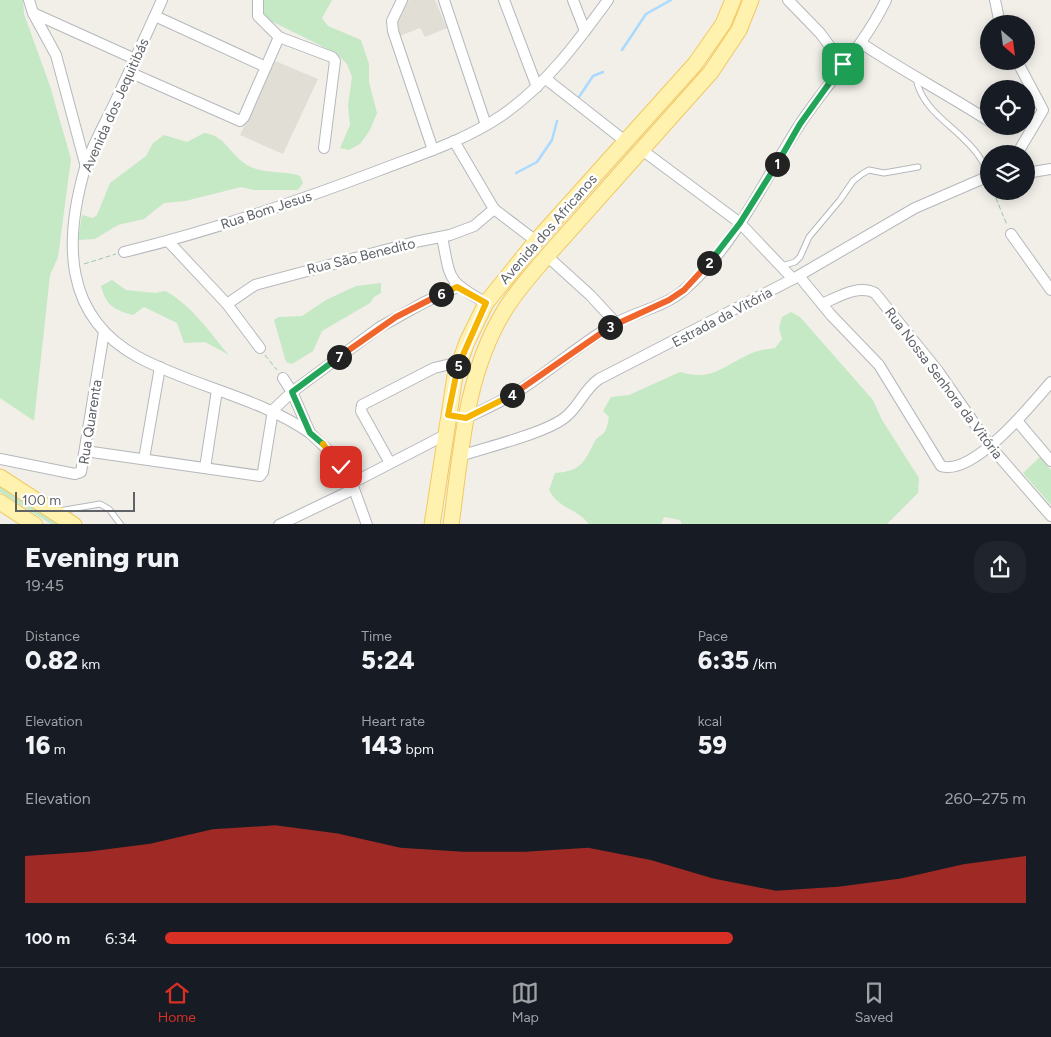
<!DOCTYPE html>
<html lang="en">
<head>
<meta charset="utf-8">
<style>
	body { margin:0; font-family:Figtree,sans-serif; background:#20242c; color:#f1f3f6; height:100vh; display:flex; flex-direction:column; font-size:19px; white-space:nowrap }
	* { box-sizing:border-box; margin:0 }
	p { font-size:16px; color:#9ea1a6 }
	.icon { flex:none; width:28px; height:28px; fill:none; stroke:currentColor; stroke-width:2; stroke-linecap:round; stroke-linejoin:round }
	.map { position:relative; height:524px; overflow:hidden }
	.drawer { display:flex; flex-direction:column; background:#171b24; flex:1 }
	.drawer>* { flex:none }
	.needle { width:32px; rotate:152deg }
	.tools { position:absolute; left:980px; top:15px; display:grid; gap:10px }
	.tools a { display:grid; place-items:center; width:55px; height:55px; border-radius:50%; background:#171b24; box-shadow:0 2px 12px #0003; font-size:25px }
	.scale { position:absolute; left:15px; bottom:12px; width:120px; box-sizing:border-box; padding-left:5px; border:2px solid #5f6368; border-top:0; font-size:14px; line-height:18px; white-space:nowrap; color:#5f6368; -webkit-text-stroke:4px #fff; paint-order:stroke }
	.pin { position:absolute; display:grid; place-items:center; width:42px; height:42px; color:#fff; margin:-21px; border-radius:10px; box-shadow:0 2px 8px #0006 }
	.km { position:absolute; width:25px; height:25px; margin:-12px; border-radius:50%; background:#222; color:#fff; font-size:14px; line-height:25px; text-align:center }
	.round { display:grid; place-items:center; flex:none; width:52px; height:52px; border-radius:20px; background:#20242c }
	.headline { display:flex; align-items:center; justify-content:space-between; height:85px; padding:0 25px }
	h1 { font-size:28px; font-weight:800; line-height:38px }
	.metrics { display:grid; grid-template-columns:repeat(3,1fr); gap:8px; height:85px; padding:5px 25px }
	.metrics div { display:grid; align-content:center }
	.metrics b { font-size:25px; font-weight:800 }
	.metrics small { font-size:14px; font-weight:400 }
	.metrics p { font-size:14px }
	.chart { height:140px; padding:10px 25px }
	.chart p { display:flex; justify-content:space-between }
	.chart svg { width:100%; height:90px; margin-top:5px; fill:#d93025; opacity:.7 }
	ul { padding:0 25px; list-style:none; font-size:16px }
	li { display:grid; grid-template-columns:80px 60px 1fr; align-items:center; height:38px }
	li i { height:12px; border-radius:6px; background:#d93025 }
	.tabs { display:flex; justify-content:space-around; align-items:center; height:70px; border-top:1px solid #363941; background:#171b24; font-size:14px; color:#9ea1a6 }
	.tabs a { display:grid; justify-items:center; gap:2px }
	.tabs .selected { color:#d93025 }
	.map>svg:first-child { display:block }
	.education { fill:#e1ded6 }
	.green { fill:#c5e8c5 }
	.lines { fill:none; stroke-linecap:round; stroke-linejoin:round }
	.stream { stroke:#aadaff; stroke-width:2.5 }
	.lane-casing { stroke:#b5b8bc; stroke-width:7 }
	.street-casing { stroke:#b5b8bc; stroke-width:12 }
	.primary-casing { stroke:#f2c960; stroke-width:17 }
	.path { stroke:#9cc7a9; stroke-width:1; stroke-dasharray:5 2.5; stroke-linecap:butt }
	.lane { stroke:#fff; stroke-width:5 }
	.street { stroke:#fff; stroke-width:10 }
	.primary { stroke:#fff2af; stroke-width:15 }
	.split-1-casing { stroke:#fff; stroke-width:10 }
	.split-2-casing { stroke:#fff; stroke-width:10 }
	.split-3-casing { stroke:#fff; stroke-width:10 }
	.split-4-casing { stroke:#fff; stroke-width:10 }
	.split-5-casing { stroke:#fff; stroke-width:10 }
	.split-6-casing { stroke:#fff; stroke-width:10 }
	.split-7-casing { stroke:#fff; stroke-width:10 }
	.split-8-casing { stroke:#fff; stroke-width:10 }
	.split-9-casing { stroke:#fff; stroke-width:10 }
	.split-1 { stroke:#22a559; stroke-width:6 }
	.split-2 { stroke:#22a559; stroke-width:6 }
	.split-3 { stroke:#f0652b; stroke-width:6 }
	.split-4 { stroke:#f0652b; stroke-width:6 }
	.split-5 { stroke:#f5b400; stroke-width:6 }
	.split-6 { stroke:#f5b400; stroke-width:6 }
	.split-7 { stroke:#f0652b; stroke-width:6 }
	.split-8 { stroke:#22a559; stroke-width:6 }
	.split-9 { stroke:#f5b400; stroke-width:6 }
	.labels { text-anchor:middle; stroke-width:5; stroke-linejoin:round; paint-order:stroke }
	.street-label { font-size:14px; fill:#5f6368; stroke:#fff }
</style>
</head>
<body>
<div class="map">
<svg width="1051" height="525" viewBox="0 0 1051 525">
	<rect width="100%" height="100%" fill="#f1efe8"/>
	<!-- education -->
	<g class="education">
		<polygon points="409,0 435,0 447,28 425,37 420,28 400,36 397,21"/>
		<polygon points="275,61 318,79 283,154 240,135"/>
	</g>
	<!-- green -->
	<g class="green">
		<polygon points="0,0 23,0 24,14 50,86 71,159 58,257 50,275 34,421 0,398"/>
		<path d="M263 0H332L322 18 328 26 361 40 369 64V82L377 113 370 130 360 144 349 150 340 148 350 125 348 105 352 77 347 64 336 53 273 22 269 24C261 17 260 10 263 0Z"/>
		<path d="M204 133C225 135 230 155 247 165 264 175 283 170 300 176L303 183 298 190H254L241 187 185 201 164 203 144 219 118 225 95 239 78 240 82 215 93 218 97 215 110 183 146 156 153 143 164 135 187 142Z"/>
		<path d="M112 280 126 290 155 293 165 291C192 305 209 332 229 355L205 342 184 343 177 323 144 307 133 315C115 310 106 306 101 286Z"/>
		<polygon points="381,283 381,293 374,297 370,303 322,331 313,351 292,364 286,362 274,320 279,317 302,316 326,300 356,286"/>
		<path d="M791 312 800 317 873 400 882 420 919 478 918 493 887 524 682 525 680 520 664 517 661 524H589C576 508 559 509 549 490L555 473C582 471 584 462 595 441 597 437 601 436 604 433 607 429 608 422 609 417L603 411 611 397 629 395 680 372C713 382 724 365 752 353 759 350 768 349 775 348L782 339 779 328 782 317Z"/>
		<polygon points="1040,457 1051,470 1051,505 1023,473"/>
		<polygon points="0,485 62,524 51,524 0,492"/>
	</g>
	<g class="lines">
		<!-- stream -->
		<g class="stream">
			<polyline points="622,50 646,14 671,0"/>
			<polyline points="579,97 593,76 603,72"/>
			<polyline points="516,173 537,162 552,140 557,121"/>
		</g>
		<!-- lane casing -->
		<g class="lane-casing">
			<g id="lane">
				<path d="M916 78C922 114 962 129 980 158 984 163 986 170 989 175"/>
				<polyline points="782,266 795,262 800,257 809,237 840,200 853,181 862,174 869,170 884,173 918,167"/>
				<polyline points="59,511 100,504 109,509 121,525"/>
			</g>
		</g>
		<!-- street casing -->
		<g class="street-casing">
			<g id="street">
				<polyline points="29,0 33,13 56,55 86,167"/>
				<path d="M162 0C147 33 132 66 116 100 106 122 92 145 85 168 64 241 63 316 138 357 194 387 258 397 310 433"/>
				<polyline points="258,0 258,16 279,37 332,57 335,61 324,148"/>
				<polyline points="402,0 392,21 393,31 433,150"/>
				<polyline points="444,0 486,125"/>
				<polyline points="504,0 537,87"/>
				<polyline points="573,0 585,31"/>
				<polyline points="788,0 820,33 843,64"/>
				<polyline points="995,0 1000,24"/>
				<polyline points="33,13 135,59"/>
				<polyline points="155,16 266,67"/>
				<path d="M861 43C903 71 947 94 989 121"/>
				<polyline points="1017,61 1043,110 1017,154"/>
				<polyline points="129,72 240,121 244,117 279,37"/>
				<polyline points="546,79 625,141"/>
				<polyline points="997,126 997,127"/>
				<polyline points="454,141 494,209 536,241"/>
				<polyline points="642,150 740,223 793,279"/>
				<polyline points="1026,173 1051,169"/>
				<polyline points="1011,234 1051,290"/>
				<path d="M442 237C451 281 446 280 486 303"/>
				<polyline points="168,241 227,304 260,348"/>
				<path d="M124 252C211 231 296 202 380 170 421 154 464 141 501 116 546 85 576 44 608 0"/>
				<polyline points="547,256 590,295 616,323"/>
				<path d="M799 276 831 315 879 365 941 466C973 477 1032 404 1051 382"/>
				<polyline points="227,304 255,285 415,242 450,235 474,226 494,209"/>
				<path d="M822 304C838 297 859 284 875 293L938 371 990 446 1051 516"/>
				<polyline points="283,378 292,392 310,433 329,451 354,489 367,525"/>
				<path d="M466 418C487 408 508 399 526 386 556 366 584 341 616 323 638 311 664 307 684 290 735 246 764 180 800 124 828 82 864 46 886 0"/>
				<polyline points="1018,422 1051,461"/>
				<polyline points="85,451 260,476 263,472 273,410 292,392 380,327 423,303 457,287"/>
				<path d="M460 456C487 447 542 434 563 419 579 408 583 390 599 379L793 279 915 208 989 176"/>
				<polyline points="0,459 75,474 81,472 104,332"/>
				<polyline points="144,459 160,367"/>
				<polyline points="390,463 361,411 362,405 434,368 459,362"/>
				<polyline points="205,468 217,390"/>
				<polyline points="360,479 445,435"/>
				<polyline points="279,525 354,489"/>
			</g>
		</g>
		<!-- primary casing -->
		<g class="primary-casing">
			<g id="primary">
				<polyline points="0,477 74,525"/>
				<polyline points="0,502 35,525"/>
				<polyline points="432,525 455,376 467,342 486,303 536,241 695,64 723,24 733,0"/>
				<path d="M451 525C461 453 465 376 503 313 515 292 532 274 547 256L711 72 739 30 751 0"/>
			</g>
		</g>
		<!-- path -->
		<g class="path">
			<polyline points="993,191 1007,225"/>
			<polyline points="84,264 116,254"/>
			<polyline points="265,355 277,370"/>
		</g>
		<!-- lane -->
		<use href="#lane" class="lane"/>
		<!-- street -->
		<use href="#street" class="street"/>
		<!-- primary -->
		<use href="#primary" class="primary"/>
	</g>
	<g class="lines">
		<!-- split-1 casing -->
		<g class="split-1-casing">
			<polyline id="split-1" points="777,164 800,124 843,64"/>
		</g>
		<!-- split-2 casing -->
		<g class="split-2-casing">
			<polyline id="split-2" points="709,263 740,223 777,164"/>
		</g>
		<!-- split-3 casing -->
		<g class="split-3-casing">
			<polyline id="split-3" points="610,327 669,300 684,290 709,263"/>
		</g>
		<!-- split-4 casing -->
		<g class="split-4-casing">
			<polyline id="split-4" points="512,395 610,327"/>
		</g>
		<!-- split-5 casing -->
		<g class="split-5-casing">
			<polyline id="split-5" points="458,366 448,415 466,418 512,395"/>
		</g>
		<!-- split-6 casing -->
		<g class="split-6-casing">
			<polyline id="split-6" points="441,294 457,287 486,303 458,366"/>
		</g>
		<!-- split-7 casing -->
		<g class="split-7-casing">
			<polyline id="split-7" points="339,357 396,317 441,294"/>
		</g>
		<!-- split-8 casing -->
		<g class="split-8-casing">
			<polyline id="split-8" points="323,444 310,433 292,392 339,357"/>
		</g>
		<!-- split-9 casing -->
		<g class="split-9-casing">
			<polyline id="split-9" points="323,444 341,467"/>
		</g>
		<!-- split-1 -->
		<use href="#split-1" class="split-1"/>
		<!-- split-2 -->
		<use href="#split-2" class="split-2"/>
		<!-- split-3 -->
		<use href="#split-3" class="split-3"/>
		<!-- split-4 -->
		<use href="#split-4" class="split-4"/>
		<!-- split-5 -->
		<use href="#split-5" class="split-5"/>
		<!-- split-6 -->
		<use href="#split-6" class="split-6"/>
		<!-- split-7 -->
		<use href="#split-7" class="split-7"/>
		<!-- split-8 -->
		<use href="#split-8" class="split-8"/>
		<!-- split-9 -->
		<use href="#split-9" class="split-9"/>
	</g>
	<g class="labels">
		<!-- street labels -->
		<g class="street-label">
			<text transform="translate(115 105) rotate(-66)" y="5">Avenida dos Jequitibás</text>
			<text transform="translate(266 210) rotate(-18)" y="5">Rua Bom Jesus</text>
			<text transform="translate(548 229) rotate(-49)" y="5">Avenida dos Africanos</text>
			<text transform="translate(361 256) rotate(-14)" y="5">Rua São Benedito</text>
			<text transform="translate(722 317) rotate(-28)" y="5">Estrada da Vitória</text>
			<text transform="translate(944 383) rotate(53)" y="5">Rua Nossa Senhora da Vitória</text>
			<text transform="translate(90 422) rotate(-81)" y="5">Rua Quarenta</text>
		</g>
	</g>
</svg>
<div class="tools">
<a><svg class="needle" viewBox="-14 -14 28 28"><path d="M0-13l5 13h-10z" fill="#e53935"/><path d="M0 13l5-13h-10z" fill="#9ea1a6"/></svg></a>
<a><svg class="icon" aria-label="locate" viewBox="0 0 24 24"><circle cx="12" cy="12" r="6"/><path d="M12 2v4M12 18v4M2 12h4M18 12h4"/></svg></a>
<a><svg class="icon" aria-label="layers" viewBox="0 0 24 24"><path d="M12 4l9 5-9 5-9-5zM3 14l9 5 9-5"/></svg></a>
</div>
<div class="scale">100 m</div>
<div class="pin" style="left:843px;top:64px;background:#1e9e55"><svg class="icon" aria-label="arrive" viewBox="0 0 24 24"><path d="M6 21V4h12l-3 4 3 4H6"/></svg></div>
<div class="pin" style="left:341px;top:467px;background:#d93025"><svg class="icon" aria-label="check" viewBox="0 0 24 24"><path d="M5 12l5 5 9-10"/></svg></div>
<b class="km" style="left:777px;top:164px">1</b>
<b class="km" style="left:709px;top:263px">2</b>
<b class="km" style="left:610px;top:327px">3</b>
<b class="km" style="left:512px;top:395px">4</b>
<b class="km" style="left:458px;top:366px">5</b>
<b class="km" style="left:441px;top:294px">6</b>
<b class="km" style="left:339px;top:357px">7</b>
</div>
<section class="drawer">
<div class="headline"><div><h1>Evening run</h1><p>19:45</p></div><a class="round"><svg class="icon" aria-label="share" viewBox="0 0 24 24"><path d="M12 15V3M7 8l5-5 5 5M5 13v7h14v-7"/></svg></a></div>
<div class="metrics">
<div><p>Distance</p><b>0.82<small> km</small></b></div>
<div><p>Time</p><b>5:24</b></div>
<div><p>Pace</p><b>6:35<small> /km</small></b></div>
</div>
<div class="metrics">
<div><p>Elevation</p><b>16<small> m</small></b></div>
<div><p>Heart rate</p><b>143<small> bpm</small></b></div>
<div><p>kcal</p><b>59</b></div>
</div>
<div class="chart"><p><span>Elevation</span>260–275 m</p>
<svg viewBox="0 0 160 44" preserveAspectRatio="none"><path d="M0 44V21L10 19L20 15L30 8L40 6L50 10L60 17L70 19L80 19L90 17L100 23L110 32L120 38L130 36L140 32L150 25L160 21V44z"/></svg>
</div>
<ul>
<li><b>100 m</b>6:34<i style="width:66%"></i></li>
</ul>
</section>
<nav class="tabs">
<a class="selected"><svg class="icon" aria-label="home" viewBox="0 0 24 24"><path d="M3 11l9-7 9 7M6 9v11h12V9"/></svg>Home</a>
<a><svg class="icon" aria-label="map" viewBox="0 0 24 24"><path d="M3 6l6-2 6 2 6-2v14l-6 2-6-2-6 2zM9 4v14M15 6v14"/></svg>Map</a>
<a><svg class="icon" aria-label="saved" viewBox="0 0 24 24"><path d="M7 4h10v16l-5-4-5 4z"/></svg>Saved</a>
</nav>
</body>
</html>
